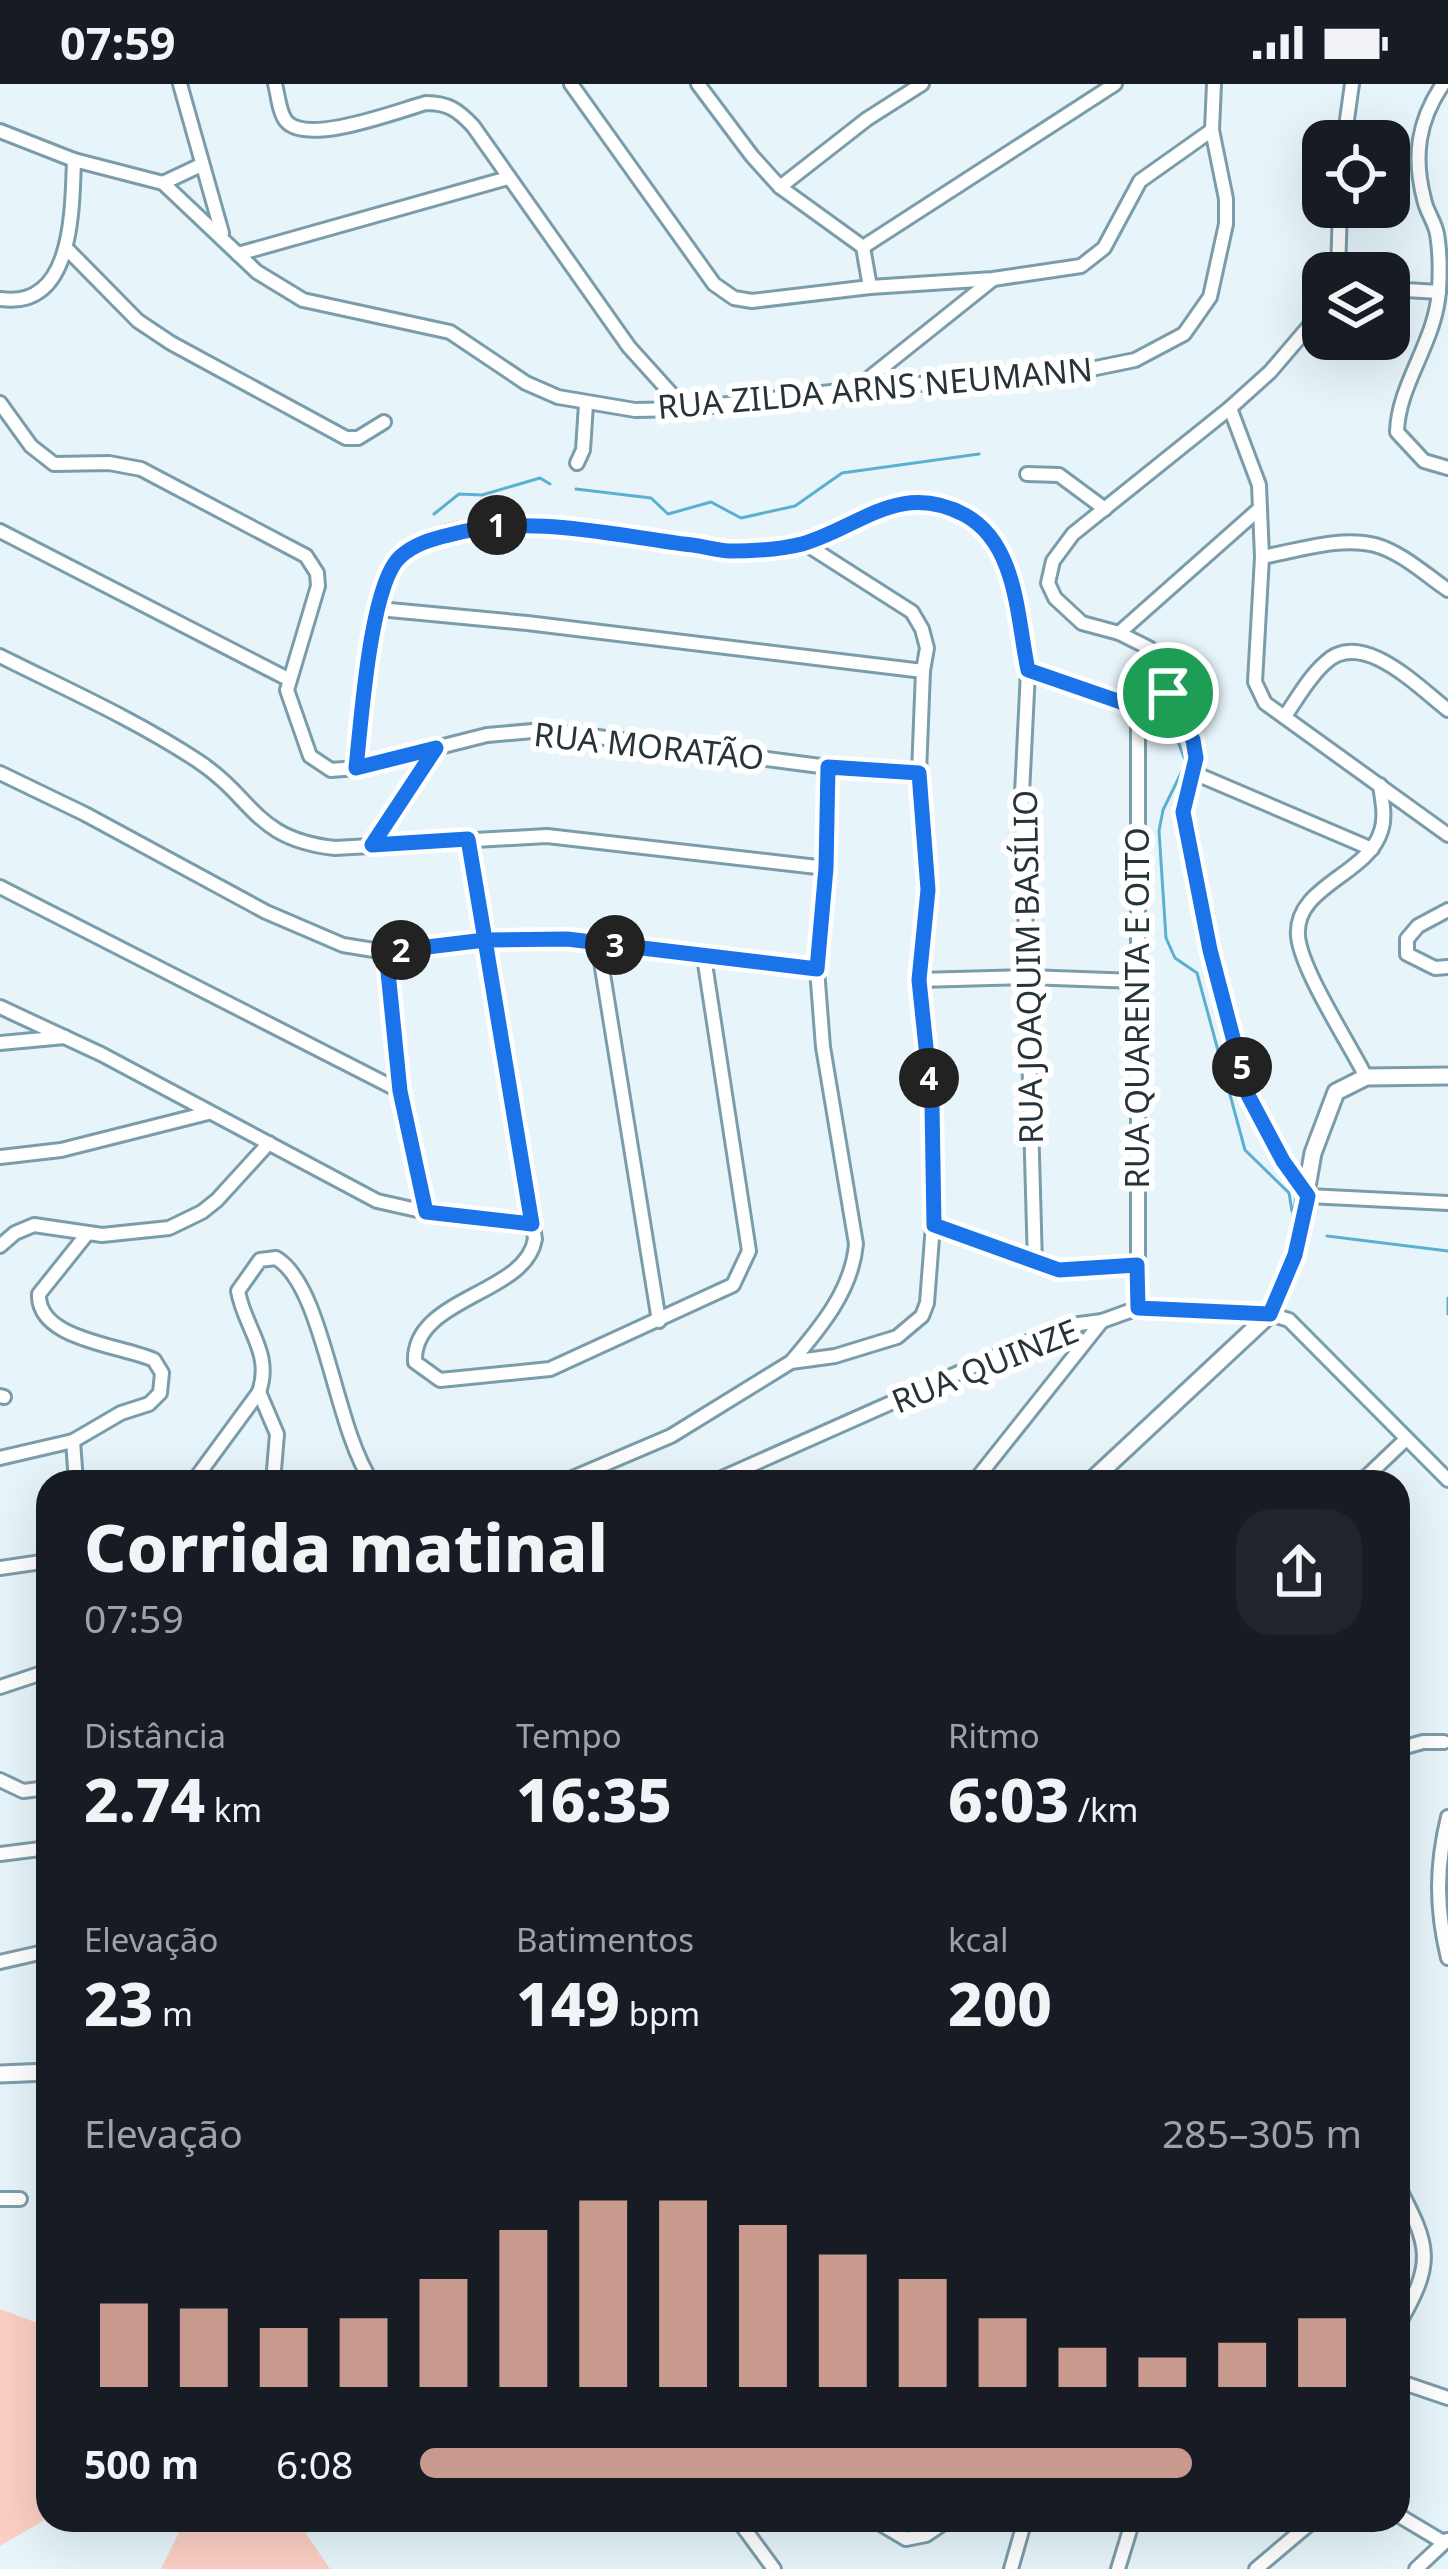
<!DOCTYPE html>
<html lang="pt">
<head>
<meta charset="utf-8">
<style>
	body { margin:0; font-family:"Noto Sans",sans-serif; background:#20242c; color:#f1f3f6; height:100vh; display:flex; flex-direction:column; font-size:45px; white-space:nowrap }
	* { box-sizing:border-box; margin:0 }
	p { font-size:39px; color:#9ea1a6 }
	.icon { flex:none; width:66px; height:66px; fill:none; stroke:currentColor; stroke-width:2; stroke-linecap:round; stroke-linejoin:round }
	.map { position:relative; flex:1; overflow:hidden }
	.sheet { position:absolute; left:36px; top:1386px; width:1374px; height:1062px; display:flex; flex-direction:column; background:#171b24; border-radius:36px; box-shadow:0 12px 48px #0002 }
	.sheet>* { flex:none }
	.buttons { position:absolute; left:1302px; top:36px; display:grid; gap:24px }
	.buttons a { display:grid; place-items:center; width:108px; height:108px; border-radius:24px; background:#171b24; box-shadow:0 12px 48px #0002; font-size:60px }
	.pin { position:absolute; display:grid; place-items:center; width:102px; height:102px; color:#fff; margin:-51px; border:6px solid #fff; border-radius:50%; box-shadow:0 3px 12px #0007 }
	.km { position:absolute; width:60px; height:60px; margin:-30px; border-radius:50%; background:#222; color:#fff; font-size:33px; line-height:60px; text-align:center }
	.round { display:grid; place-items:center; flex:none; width:126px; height:126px; border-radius:36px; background:#20242c }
	.head { display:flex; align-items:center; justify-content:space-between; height:204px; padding:0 48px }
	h1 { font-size:66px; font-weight:800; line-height:90px }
	.metrics { display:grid; grid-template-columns:repeat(3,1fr); gap:18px; height:204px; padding:12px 48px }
	.metrics div { display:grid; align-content:center }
	.metrics b { font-size:60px; font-weight:800 }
	.metrics small { font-size:33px; font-weight:400 }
	.metrics p { font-size:33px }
	.chart { height:336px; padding:24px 48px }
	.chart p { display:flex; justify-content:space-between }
	.chart svg { width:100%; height:216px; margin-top:12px; stroke:#c89a8e; stroke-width:6 }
	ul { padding:0 48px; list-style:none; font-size:39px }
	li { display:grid; grid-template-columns:192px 144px 1fr; align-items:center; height:90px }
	li i { height:30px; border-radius:15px; background:#c89a8e }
	.status { display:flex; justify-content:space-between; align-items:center; height:84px; padding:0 60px; background:#171b24; direction:ltr }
	.status svg { height:33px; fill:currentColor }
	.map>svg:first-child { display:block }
	.green { fill:#fbcfc3 }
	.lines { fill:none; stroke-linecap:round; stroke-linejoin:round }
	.stream { stroke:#5bb0d2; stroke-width:3 }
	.minor-casing { stroke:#7b9caa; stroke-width:18 }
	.major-casing { stroke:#7b9caa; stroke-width:21 }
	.minor { stroke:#fff; stroke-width:12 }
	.major { stroke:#fff; stroke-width:15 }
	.route-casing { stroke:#fff; stroke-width:24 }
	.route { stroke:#1a73e8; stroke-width:15 }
	.labels { text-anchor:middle; stroke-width:12; stroke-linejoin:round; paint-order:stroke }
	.street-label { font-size:33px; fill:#26343a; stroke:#fff }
</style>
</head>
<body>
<div class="status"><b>07:59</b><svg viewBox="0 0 49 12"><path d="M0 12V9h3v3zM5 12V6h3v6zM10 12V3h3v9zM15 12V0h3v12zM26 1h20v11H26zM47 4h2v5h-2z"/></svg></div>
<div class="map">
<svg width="1448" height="2485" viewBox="0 0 1448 2485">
	<rect width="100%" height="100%" fill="#e7f5fb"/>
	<!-- green -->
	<g class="green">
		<polygon points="37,2133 48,2133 48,2194 40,2194"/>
		<polygon points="0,2225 48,2243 48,2434 0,2462"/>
		<polygon points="185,2436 297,2436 330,2485 161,2485"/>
	</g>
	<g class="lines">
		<!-- stream -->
		<g class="stream">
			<polyline points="576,405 651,414 668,430 711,418 741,434 795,422 842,389 979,370"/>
			<polyline points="434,430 459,410 482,411 540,394 550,400"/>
			<polyline points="1159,632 1172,641 1186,679 1163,726 1159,747 1166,854 1175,874 1197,889 1245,1066 1289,1109 1292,1127"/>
			<polyline points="1327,1152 1448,1167"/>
			<polyline points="1448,1214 1448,1230"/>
		</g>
		<!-- minor casing -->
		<g class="minor-casing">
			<g id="minor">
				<polyline points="180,0 222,149"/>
				<path d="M275 0C278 11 279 28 286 37 307 62 397 27 426 19 448 19 458 26 473 42L629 263 685 325"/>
				<polyline points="571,0 714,200 734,214 752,217 870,203 993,195 1081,182 1104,164 1140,97 1212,46"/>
				<polyline points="698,0 752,72 780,103 863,163 870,203"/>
				<path d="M1443 0C1418 37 1413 72 1424 115 1426 127 1435 138 1437 150 1440 167 1440 189 1439 206 1436 258 1398 300 1397 348L1424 377 1448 384"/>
				<path d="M0 47 74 76C72 125 74 226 0 215"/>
				<polyline points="1344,57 1352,0"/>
				<polyline points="74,76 163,99 257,188 303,216 450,248 526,299 558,313 635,326 685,325 890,301 980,298 1081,287 1135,276 1184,250 1210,213 1226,140 1226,115 1212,46 1214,0"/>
				<polyline points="163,99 201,81"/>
				<polyline points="780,103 867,35 922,0"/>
				<polyline points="863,163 1115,0"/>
				<polyline points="67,165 138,237 171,259 346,354 358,354 384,338"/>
				<polyline points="238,170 508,94"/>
				<polyline points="1338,189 1340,123"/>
				<polyline points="1389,205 1439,208"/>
				<polyline points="1323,226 1270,288 1230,324 1073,450 1053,477 1048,499 1055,514 1082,539 1119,549 1149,564 1160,576 1168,609 1193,656 1196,674 1183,728 1210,866 1253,1026 1308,1112 1448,1119"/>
				<polyline points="858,303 992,196"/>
				<polyline points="0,319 31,362 54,380 109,379 141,385 306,472 317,489 318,502 287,606 310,672 331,686 356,684 487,651 544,646 828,683 919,689"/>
				<polyline points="1230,324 1259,401 1262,473 1255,598 1265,619 1448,751"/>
				<polyline points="577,379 583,366 586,320"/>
				<polyline points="1027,390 1059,391 1105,425"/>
				<polyline points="0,447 288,595"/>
				<path d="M1262 473C1296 467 1340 452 1375 461 1401 468 1426 491 1448 506"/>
				<polyline points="379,525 527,539 923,587"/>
				<polyline points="1119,549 1258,426"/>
				<path d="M0 572C66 605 136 636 198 677 255 715 254 755 335 764L547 752 826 784"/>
				<polyline points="1028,587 1022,710 1035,1180"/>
				<polyline points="1138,624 1168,609"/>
				<path d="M1285 632C1297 615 1309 593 1325 579 1362 543 1419 604 1448 626"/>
				<path d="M356 684C360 641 371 500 400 473 470 407 644 463 729 467 753 467 779 466 802 460 859 445 898 396 965 431 1018 460 1017 535 1028 587L1138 624"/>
				<polyline points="0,689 85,730 266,828 343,861 386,868 485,856 567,855 817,885"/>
				<polyline points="1194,689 1372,765"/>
				<path d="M468 755 535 1155C526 1211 412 1213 415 1278L440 1296 550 1285 733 1201 749 1167 704 873"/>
				<polyline points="372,761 436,664"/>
				<polyline points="0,803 400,1007"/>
				<polyline points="1448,826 1418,842 1407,855 1407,870 1435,884 1448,883"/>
				<polyline points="598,859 659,1237"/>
				<polyline points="386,868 400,1007 426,1128"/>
				<polyline points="919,896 1027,893 1136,897"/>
				<polyline points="0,923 101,970 377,1117 426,1128 532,1140"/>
				<polyline points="0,959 65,953"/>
				<path d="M1366 993C1349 959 1301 886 1298 852 1294 802 1368 791 1381 747 1386 733 1382 716 1380 701"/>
				<polyline points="0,1073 61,1066 208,1029"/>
				<polyline points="933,1141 1059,1187 1137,1181"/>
				<polyline points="0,1162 15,1149 34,1141 102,1151 169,1144 202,1128 217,1116 269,1059"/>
				<polyline points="1138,1224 1138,624"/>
				<path d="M792 1277C821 1243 852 1206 856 1160L823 963 817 885 826 784 828 683"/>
				<polyline points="259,1308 277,1350 273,1398"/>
				<polyline points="0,1312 4,1313"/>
				<polyline points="73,1357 76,1398"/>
				<path d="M0 1374 73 1357 121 1329 149 1320 160 1309 162 1289 154 1276C121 1261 37 1256 39 1210L87 1150"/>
				<path d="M193 1398 259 1308C273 1269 244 1243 238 1207L260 1176 276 1174C324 1202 334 1343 372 1398"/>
				<polyline points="563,1398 671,1352 791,1278 835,1272 897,1253 922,1232 927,1219 933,1141 932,1020 919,896 928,806 919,689 923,587 927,564 922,545 912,528 804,459"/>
				<polyline points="713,1398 1064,1242 1102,1237 1138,1224 1270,1230 1289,1236 1448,1396"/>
				<polyline points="974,1398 1102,1237"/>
				<polyline points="1361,1398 1405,1356"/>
				<polyline points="0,1484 48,1477"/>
				<polyline points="0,1603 48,1587"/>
				<polyline points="1398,1665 1423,1658 1444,1658"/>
				<polyline points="0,1696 23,1707 48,1704"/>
				<path d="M1448 1733C1436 1782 1436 1825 1448 1874"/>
				<polyline points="0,1770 48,1764"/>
				<polyline points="0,1878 48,1867"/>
				<path d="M1398 2102C1430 2163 1435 2178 1398 2241"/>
				<polyline points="0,2115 20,2115"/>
				<polyline points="1398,2297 1448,2314"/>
				<polyline points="1398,2431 1443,2458"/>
				<polyline points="738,2436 774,2485"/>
				<polyline points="874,2436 906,2455 926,2451 948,2436"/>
				<polyline points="1011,2485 1025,2436"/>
				<polyline points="1118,2485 1133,2436"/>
				<polyline points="1256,2485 1314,2436"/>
				<polyline points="1416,2485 1447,2456"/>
			</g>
		</g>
		<!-- major casing -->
		<g class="major-casing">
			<g id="major">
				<polyline points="1090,1398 1270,1230 1295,1171 1313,1069 1336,1008 1366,993 1448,992"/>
				<polyline points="0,1990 48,1988"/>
			</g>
		</g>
		<!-- minor -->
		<use href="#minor" class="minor"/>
		<!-- major -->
		<use href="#major" class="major"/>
	</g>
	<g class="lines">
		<!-- route casing -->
		<g class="route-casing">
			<path id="route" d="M1168 609 1138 624 1028 586C1017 536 1018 460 965 431 899 396 859 444 802 460 779 466 753 467 729 467 714 466 699 461 684 460 607 450 527 430 449 451 432 455 414 460 400 473 370 500 361 640 356 684L436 664 372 761 468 755 485 856 386 868 400 1007 426 1128 532 1140 485 856 567 855 817 885 826 784 828 683 919 689 928 806 919 896 932 1021 934 1141 1059 1186 1137 1181 1138 1224 1270 1230 1295 1171 1308 1112 1283 1077 1248 1011 1210 866 1183 728 1196 674 1193 656 1168 609"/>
		</g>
		<!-- route -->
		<use href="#route" class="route"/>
	</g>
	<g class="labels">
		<!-- street labels -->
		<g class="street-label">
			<text transform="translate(875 304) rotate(-5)" y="12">RUA ZILDA ARNS NEUMANN</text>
			<text transform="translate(649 662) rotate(6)" y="12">RUA MORATÃO</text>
			<text transform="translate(1028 883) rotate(-91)" y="12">RUA JOAQUIM BASÍLIO</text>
			<text transform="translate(1137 924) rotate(-90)" y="12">RUA QUARENTA E OITO</text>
			<text transform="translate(985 1282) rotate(-22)" y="12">RUA QUINZE</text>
		</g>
	</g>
</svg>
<div class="buttons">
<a><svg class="icon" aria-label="locate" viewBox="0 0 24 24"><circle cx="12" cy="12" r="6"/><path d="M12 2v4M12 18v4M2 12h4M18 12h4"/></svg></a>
<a><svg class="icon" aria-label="layers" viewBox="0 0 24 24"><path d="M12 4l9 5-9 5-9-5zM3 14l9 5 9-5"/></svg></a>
</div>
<div class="pin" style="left:1168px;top:609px;background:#1e9e55"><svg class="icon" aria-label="arrive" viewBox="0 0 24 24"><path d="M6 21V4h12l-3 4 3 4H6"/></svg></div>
<b class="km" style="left:497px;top:441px">1</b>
<b class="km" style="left:401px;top:866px">2</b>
<b class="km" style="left:615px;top:861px">3</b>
<b class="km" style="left:929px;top:994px">4</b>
<b class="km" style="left:1242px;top:983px">5</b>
<section class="sheet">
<div class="head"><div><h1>Corrida matinal</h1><p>07:59</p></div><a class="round"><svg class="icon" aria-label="share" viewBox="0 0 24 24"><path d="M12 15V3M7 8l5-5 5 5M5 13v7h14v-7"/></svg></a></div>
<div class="metrics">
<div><p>Distância</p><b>2.74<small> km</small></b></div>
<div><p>Tempo</p><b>16:35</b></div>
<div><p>Ritmo</p><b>6:03<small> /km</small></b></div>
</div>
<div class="metrics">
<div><p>Elevação</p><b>23<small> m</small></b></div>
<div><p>Batimentos</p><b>149<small> bpm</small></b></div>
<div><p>kcal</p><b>200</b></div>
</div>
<div class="chart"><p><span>Elevação</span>285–305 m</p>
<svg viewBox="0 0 160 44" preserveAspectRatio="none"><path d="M5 44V27M15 44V28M25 44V32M35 44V30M45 44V22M55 44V12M65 44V6M75 44V6M85 44V11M95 44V17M105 44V22M115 44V30M125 44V36M135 44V38M145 44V35M155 44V30"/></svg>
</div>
<ul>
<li><b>500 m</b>6:08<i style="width:82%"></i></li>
</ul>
</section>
</div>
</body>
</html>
